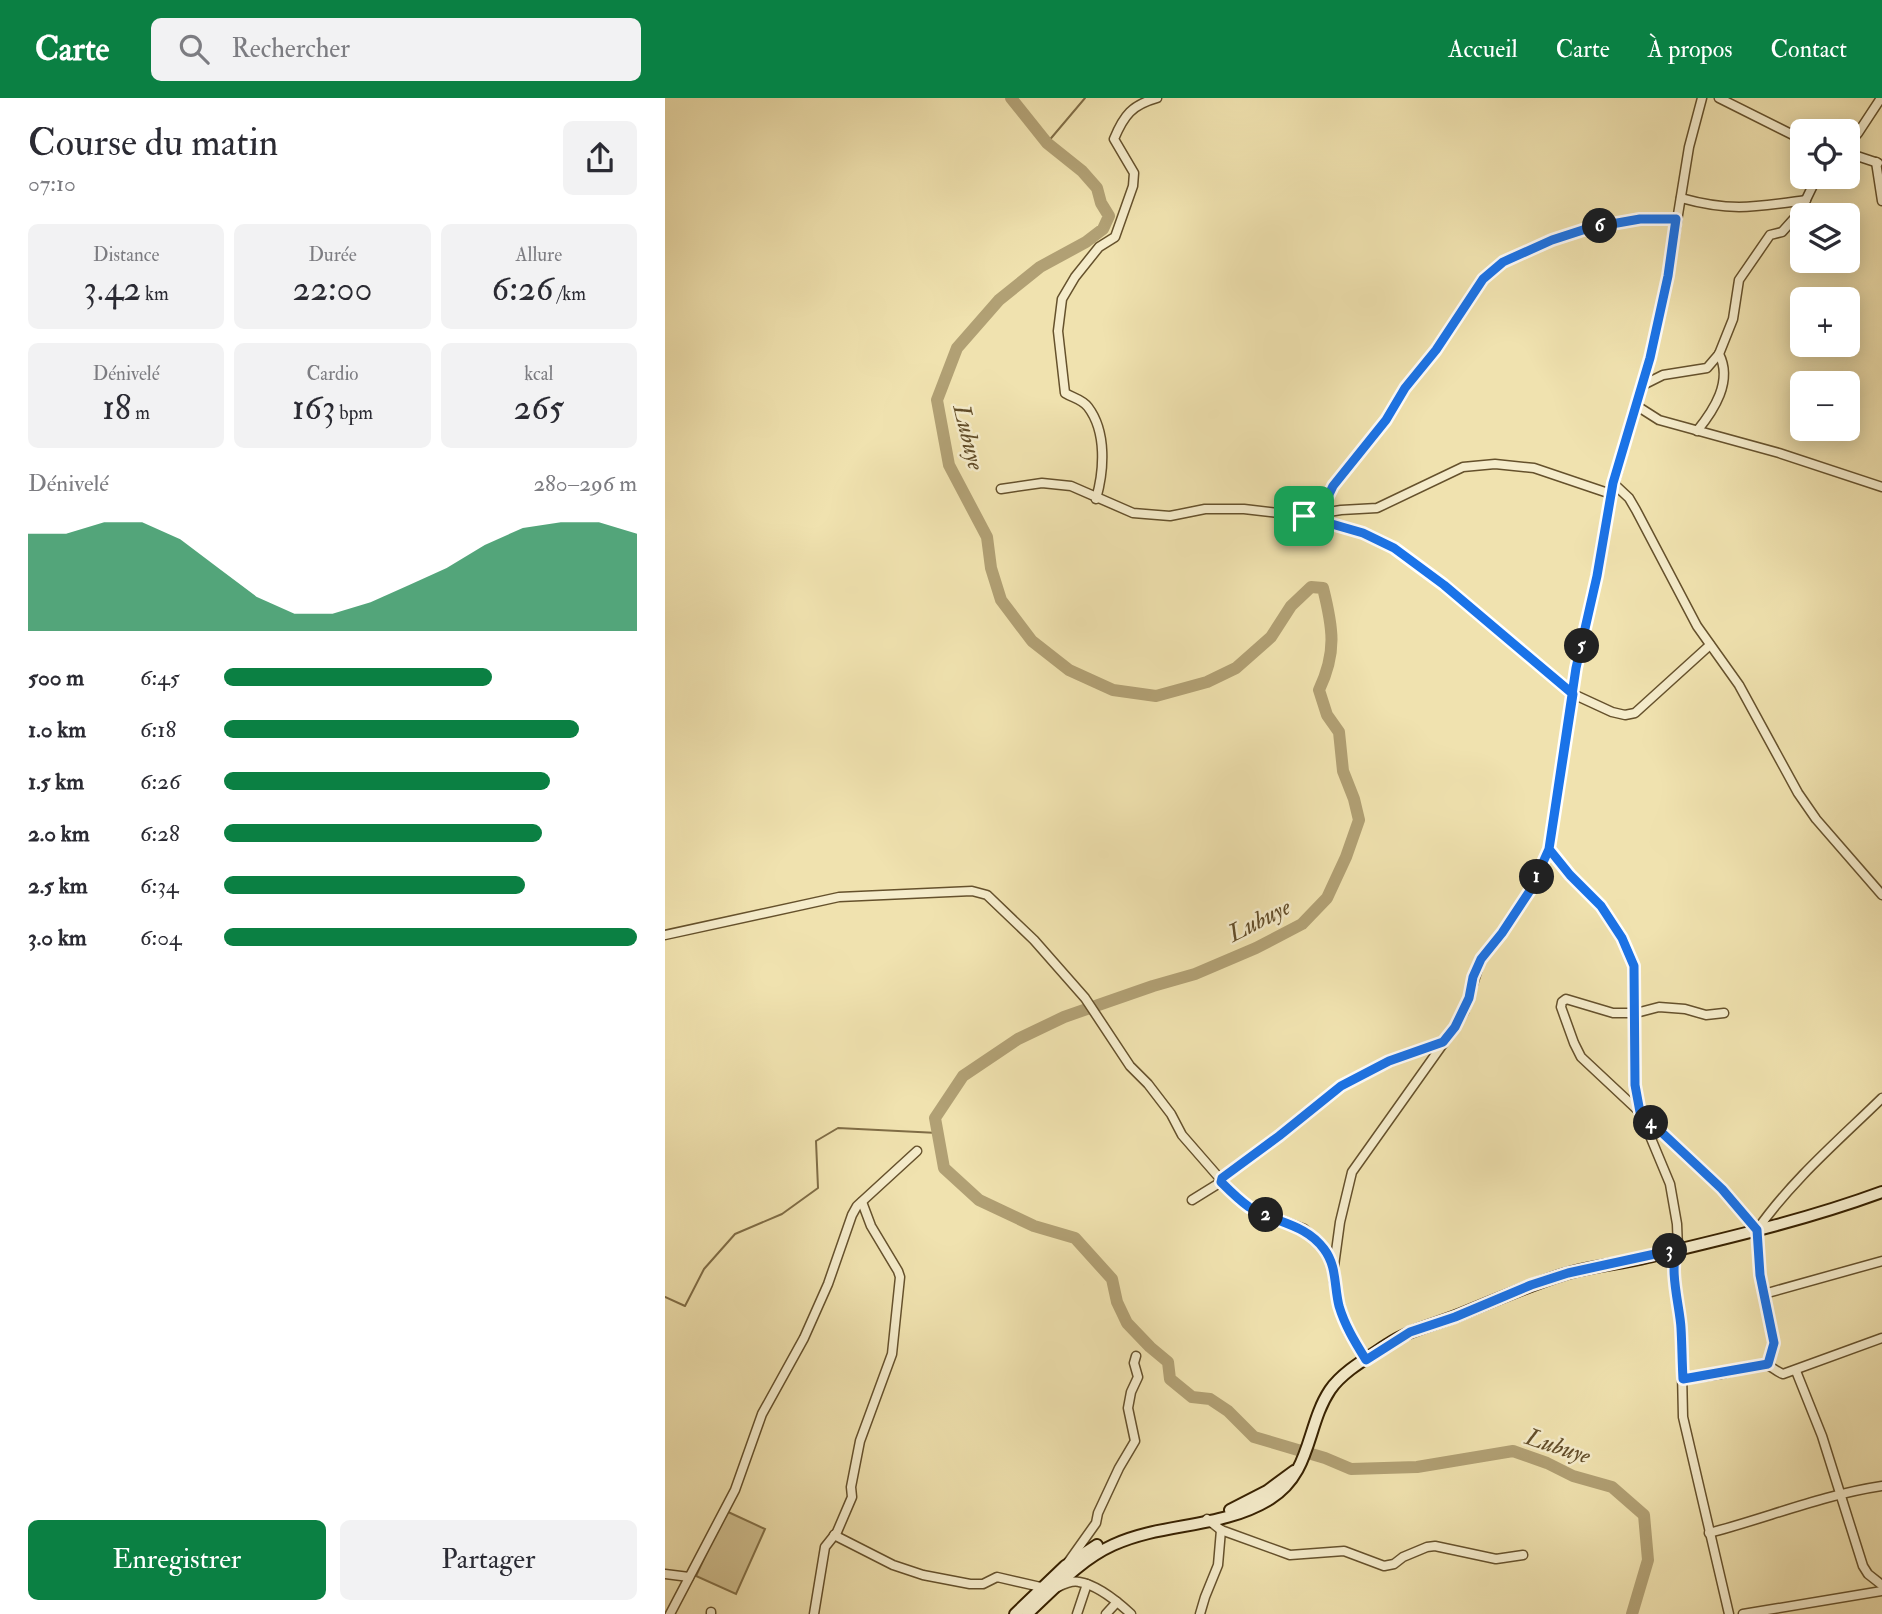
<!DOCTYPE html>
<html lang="fr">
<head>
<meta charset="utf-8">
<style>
	body { margin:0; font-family:"IM FELL Double Pica",serif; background:#f2f2f3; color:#2b2b33; height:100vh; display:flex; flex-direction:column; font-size:26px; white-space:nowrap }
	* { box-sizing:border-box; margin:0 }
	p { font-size:23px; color:#7c7c81 }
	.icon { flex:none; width:38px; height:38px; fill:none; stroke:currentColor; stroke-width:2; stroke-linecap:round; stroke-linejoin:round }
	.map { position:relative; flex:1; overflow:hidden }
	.side { display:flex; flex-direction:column; background:#fff; width:665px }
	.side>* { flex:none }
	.tools { position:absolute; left:1125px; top:21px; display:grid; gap:14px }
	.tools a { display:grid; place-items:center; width:70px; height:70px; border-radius:10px; background:#fff; box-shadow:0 4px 18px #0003; font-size:35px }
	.pin { position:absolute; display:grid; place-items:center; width:60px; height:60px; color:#fff; margin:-30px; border-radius:14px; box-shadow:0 4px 10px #0006 }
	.km { position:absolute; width:35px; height:35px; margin:-18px; border-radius:50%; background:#222; color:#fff; font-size:19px; line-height:35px; text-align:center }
	.round { display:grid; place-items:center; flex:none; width:74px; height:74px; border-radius:10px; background:#f2f2f3 }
	.summary { display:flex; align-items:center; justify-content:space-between; height:119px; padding:0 28px }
	h1 { font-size:38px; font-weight:600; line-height:52px }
	.stats { display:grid; grid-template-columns:repeat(3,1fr); gap:10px; height:119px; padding:7px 28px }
	.stats div { display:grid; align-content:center; border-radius:10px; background:#f2f2f3; text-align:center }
	.stats b { font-size:35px; font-weight:600 }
	.stats small { font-size:19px; font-weight:400 }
	.stats p { font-size:19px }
	.chart { height:196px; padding:14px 28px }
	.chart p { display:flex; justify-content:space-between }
	.chart svg { width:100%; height:126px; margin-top:7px; fill:#0b8043; opacity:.7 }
	.action { display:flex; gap:14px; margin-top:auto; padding:14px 28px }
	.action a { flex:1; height:80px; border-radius:10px; background:#0b8043; color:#fff; font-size:28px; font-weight:600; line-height:80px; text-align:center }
	.action a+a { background:#f2f2f3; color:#2b2b33 }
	ul { padding:0 28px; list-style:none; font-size:23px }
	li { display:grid; grid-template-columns:112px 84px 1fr; align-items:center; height:52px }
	li i { height:18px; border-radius:9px; background:#0b8043 }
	header { display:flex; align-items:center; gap:42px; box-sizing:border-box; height:98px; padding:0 35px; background:#0b8043; color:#fff }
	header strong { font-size:33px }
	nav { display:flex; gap:38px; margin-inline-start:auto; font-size:24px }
	.search { width:490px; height:63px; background:#f2f2f3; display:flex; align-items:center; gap:18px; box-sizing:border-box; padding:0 24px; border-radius:10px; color:#7c7c81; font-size:26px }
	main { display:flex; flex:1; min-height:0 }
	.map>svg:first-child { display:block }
	.pitch { fill:#d1c191; stroke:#847148; stroke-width:2 }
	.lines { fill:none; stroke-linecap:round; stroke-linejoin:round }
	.stream { stroke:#806d46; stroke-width:2 }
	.river { stroke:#b1a074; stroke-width:12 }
	.street-casing { stroke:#65512c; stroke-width:11 }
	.secondary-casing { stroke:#372100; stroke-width:14 }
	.street { stroke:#f5eccb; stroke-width:8 }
	.secondary { stroke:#f5eccb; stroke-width:10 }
	.route-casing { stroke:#fff; stroke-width:14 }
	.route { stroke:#1a73e8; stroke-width:9 }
	.labels { text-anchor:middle; stroke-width:5; stroke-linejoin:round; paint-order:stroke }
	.water-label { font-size:24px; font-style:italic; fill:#624d29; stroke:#f5eccb }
</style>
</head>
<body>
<header>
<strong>Carte</strong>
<div class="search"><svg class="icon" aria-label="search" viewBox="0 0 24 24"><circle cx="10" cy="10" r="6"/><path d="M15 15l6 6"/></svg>Rechercher</div>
<nav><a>Accueil</a><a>Carte</a><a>À propos</a><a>Contact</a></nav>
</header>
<main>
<section class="side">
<div class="summary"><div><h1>Course du matin</h1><p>07:10</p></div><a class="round"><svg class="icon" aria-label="share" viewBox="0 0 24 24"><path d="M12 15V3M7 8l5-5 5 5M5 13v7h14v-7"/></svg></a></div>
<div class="stats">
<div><p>Distance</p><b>3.42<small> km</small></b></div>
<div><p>Durée</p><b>22:00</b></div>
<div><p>Allure</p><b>6:26<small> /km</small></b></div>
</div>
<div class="stats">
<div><p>Dénivelé</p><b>18<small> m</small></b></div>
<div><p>Cardio</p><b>163<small> bpm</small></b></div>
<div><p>kcal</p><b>265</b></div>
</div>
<div class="chart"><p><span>Dénivelé</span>280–296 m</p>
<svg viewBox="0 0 160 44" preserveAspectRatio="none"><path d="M0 44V10L10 10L20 6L30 6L40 12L50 22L60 32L70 38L80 38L90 34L100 28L110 22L120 14L130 8L140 6L150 6L160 10V44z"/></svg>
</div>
<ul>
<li><b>500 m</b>6:45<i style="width:65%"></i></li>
<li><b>1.0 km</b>6:18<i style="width:86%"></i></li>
<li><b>1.5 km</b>6:26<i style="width:79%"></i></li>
<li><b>2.0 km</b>6:28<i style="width:77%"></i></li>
<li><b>2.5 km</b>6:34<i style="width:73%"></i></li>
<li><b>3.0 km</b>6:04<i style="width:100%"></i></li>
</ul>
<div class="action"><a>Enregistrer</a><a>Partager</a></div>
</section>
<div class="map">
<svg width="1217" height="1516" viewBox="0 0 1217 1516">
	<rect width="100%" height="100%" fill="#f0e2af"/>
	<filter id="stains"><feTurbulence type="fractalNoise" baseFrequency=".00286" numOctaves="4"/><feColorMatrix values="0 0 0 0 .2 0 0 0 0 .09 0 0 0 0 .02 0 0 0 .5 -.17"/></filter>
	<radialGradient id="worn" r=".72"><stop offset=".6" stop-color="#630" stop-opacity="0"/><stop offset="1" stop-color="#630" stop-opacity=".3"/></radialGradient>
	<!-- pitch -->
	<polygon class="pitch" points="61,1413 100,1431 71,1496 31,1478"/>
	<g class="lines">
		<!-- stream -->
		<g class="stream">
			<polyline points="382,45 420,0"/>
			<polyline points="0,1199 20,1208 39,1171 70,1136 117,1116 153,1090 151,1043 173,1030 273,1035"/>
		</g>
		<!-- river -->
		<path class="river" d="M346 0 382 45 417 73 432 90 436 105 444 118 438 131 421 144 375 169 334 202 292 250 272 302 284 367 322 439 326 470 336 502 367 543 404 572 448 592 491 598 542 584 571 570 606 539 626 508 646 489 658 490C668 530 672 554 654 592L662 617 674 634 678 673 689 701 694 722 681 759 662 800 637 826 591 850 530 876 488 888 399 919 353 941 298 978 270 1020 279 1070 314 1102 369 1128 410 1140 447 1181 452 1204 462 1225 485 1249 503 1264 505 1281 527 1299 545 1301 563 1313 589 1339 660 1360 686 1371 752 1369 848 1353 882 1365 908 1378 947 1389 979 1417 983 1462 967 1516"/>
		<!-- street casing -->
		<g class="street-casing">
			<g id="street">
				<polyline points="1054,0 1138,42"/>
				<polyline points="1183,46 1193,35 1216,0"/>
				<polyline points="1183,55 1213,65"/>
				<polyline points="1211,64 1217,103"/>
				<path d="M1016 100C1066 114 1090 109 1141 102"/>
				<polyline points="978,287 998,277 1042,270 1054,256 1068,221 1074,182 1105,137 1117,134 1135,114 1152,79"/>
				<polyline points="972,308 994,322 1114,355 1217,389"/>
				<path d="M1032 333C1049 312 1068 283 1054 256"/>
				<polyline points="948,385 964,400 971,412 1032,528 1074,587 1133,695 1151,721 1217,797"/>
				<polyline points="336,391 377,385 406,388 468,415 505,418 540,411 579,411 639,418 676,412 712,410 798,369 830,366 869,370 946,396"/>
				<path d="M431 401C439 373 442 334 423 309 417 301 408 300 400 295L393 233 397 201 410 179 434 149 450 139 468 88 469 75 449 41C459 17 467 7 492 0"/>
				<polyline points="655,415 668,388 721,322 740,290 771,252 818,181 838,165 887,142 924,130 975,121 1011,121"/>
				<polyline points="642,419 698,435 729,450 779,487 908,596 947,614 960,617 970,615 1045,547"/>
				<polyline points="884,751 905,777 936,808 957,840 969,868 969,958 970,987 975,1014 1005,1086 1012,1126 1013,1151 1009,1160 1009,1174 1016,1229 1018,1319 1064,1516"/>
				<polyline points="0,837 174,799 307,793 322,797 369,842 420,900 465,968 483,986 506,1016 517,1037 571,1099 585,1110 639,1131 660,1152 669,1168 669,1183 674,1208 684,1235 701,1262"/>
				<path d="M1059 915 1041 917 1020 911 994 909 971 915H948L901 901 897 904 896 909 909 945 916 959 1057 1091 1092 1132C1127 1082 1174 1042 1217 1000"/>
				<polyline points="527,1102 556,1084 557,1080 614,1038 676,988 724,963 778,944"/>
				<polyline points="1092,1132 1095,1177 1109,1245 1103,1266"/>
				<polyline points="669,1168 675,1124 687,1074 790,929 799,914 816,861 837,835 866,791 884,751 911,570 932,478 946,396 985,260 1003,178 1024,49 1037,0"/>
				<polyline points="1099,1196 1217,1163"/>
				<polyline points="1131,1273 1157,1338 1198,1468 1203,1476 1217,1487"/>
				<path d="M1018 1281 1056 1276 1097 1266C1106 1266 1109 1273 1118 1276L1217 1240"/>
				<polyline points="542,1421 556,1432 625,1457 679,1453 719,1468 729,1466 738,1459 762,1449 770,1448 831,1461 858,1457"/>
				<path d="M1044 1435C1102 1420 1157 1397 1217 1388"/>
				<polyline points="169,1437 228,1467 258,1477 305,1486 318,1486 332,1479 380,1490"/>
				<polyline points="404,1463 431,1425 433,1415 454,1370 470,1343 463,1310 466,1294 473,1279 469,1265 471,1258"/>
				<polyline points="0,1476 24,1479"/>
				<path d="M393 1489C399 1486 407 1482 414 1484 433 1487 453 1504 466 1516"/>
				<polyline points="5,1516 70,1392 97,1316 139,1240 163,1186 187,1117 192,1108 252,1053"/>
				<polyline points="46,1516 46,1514"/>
				<polyline points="149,1516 160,1449 172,1434 187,1399 186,1389 195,1343 227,1256 235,1179 233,1173 206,1128 197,1104"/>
				<polyline points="412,1516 422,1486"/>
				<polyline points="441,1516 452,1504"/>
				<polyline points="535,1516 540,1499 553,1467 556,1432"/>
				<polyline points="1078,1516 1217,1493"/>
			</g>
		</g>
		<!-- secondary casing -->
		<g class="secondary-casing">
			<g id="secondary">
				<polyline points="565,1412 602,1393 629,1373"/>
				<polyline points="350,1516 400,1468 432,1447"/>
				<path d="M362 1516C389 1491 415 1462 448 1447 498 1424 556 1431 605 1401 647 1375 641 1328 665 1292 678 1273 704 1259 723 1246 746 1231 772 1226 796 1216 831 1202 864 1187 900 1176 927 1168 955 1166 983 1159 1062 1140 1141 1122 1217 1094"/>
			</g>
		</g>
		<!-- street -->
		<use href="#street" class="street"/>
		<!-- secondary -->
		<use href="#secondary" class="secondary"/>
	</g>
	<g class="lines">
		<!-- route casing -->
		<g class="route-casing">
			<path id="route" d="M639 418 698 435 729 450 779 487 908 596 884 751 866 791 837 835 816 861 808 879 804 900 790 929 778 944 724 963 676 988 614 1038 557 1080 556 1084C565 1093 574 1102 584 1109 610 1125 640 1125 659 1151 672 1168 669 1188 674 1208 680 1228 690 1244 701 1262L745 1234 790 1219 866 1187 903 1175 1013 1151C1003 1169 1015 1209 1016 1230 1017 1247 1017 1264 1018 1281L1103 1266 1109 1245 1095 1177 1092 1132 1057 1091 975 1014 970 987 969 868 957 840 936 808 905 777 884 751 911 570 932 478 948 385 985 260 1003 178 1011 121H975L924 130 887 142 838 164 818 181 771 252 740 290 721 322 668 388 655 415 639 418"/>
		</g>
		<!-- route -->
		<use href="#route" class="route"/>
	</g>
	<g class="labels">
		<!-- water labels -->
		<g class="water-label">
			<text transform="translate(304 339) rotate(76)" y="8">Lubuye</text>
			<text transform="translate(594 822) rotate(-27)" y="8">Lubuye</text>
			<text transform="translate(893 1348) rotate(18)" y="8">Lubuye</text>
		</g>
	</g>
	<rect width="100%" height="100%" filter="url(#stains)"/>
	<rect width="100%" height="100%" fill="url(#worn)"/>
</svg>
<div class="tools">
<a><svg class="icon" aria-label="locate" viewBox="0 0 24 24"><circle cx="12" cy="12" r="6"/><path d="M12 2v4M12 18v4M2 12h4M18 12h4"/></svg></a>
<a><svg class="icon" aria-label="layers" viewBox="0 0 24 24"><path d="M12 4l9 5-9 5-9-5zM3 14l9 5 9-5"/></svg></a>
<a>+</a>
<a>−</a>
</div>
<div class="pin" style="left:639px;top:418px;background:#1e9e55"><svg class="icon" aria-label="arrive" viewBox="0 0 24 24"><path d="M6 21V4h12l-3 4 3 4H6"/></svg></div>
<b class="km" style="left:872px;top:779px">1</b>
<b class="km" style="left:601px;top:1117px">2</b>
<b class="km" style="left:1005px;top:1153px">3</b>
<b class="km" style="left:986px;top:1025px">4</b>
<b class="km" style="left:917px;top:548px">5</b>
<b class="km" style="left:935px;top:128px">6</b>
</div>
</main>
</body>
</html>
